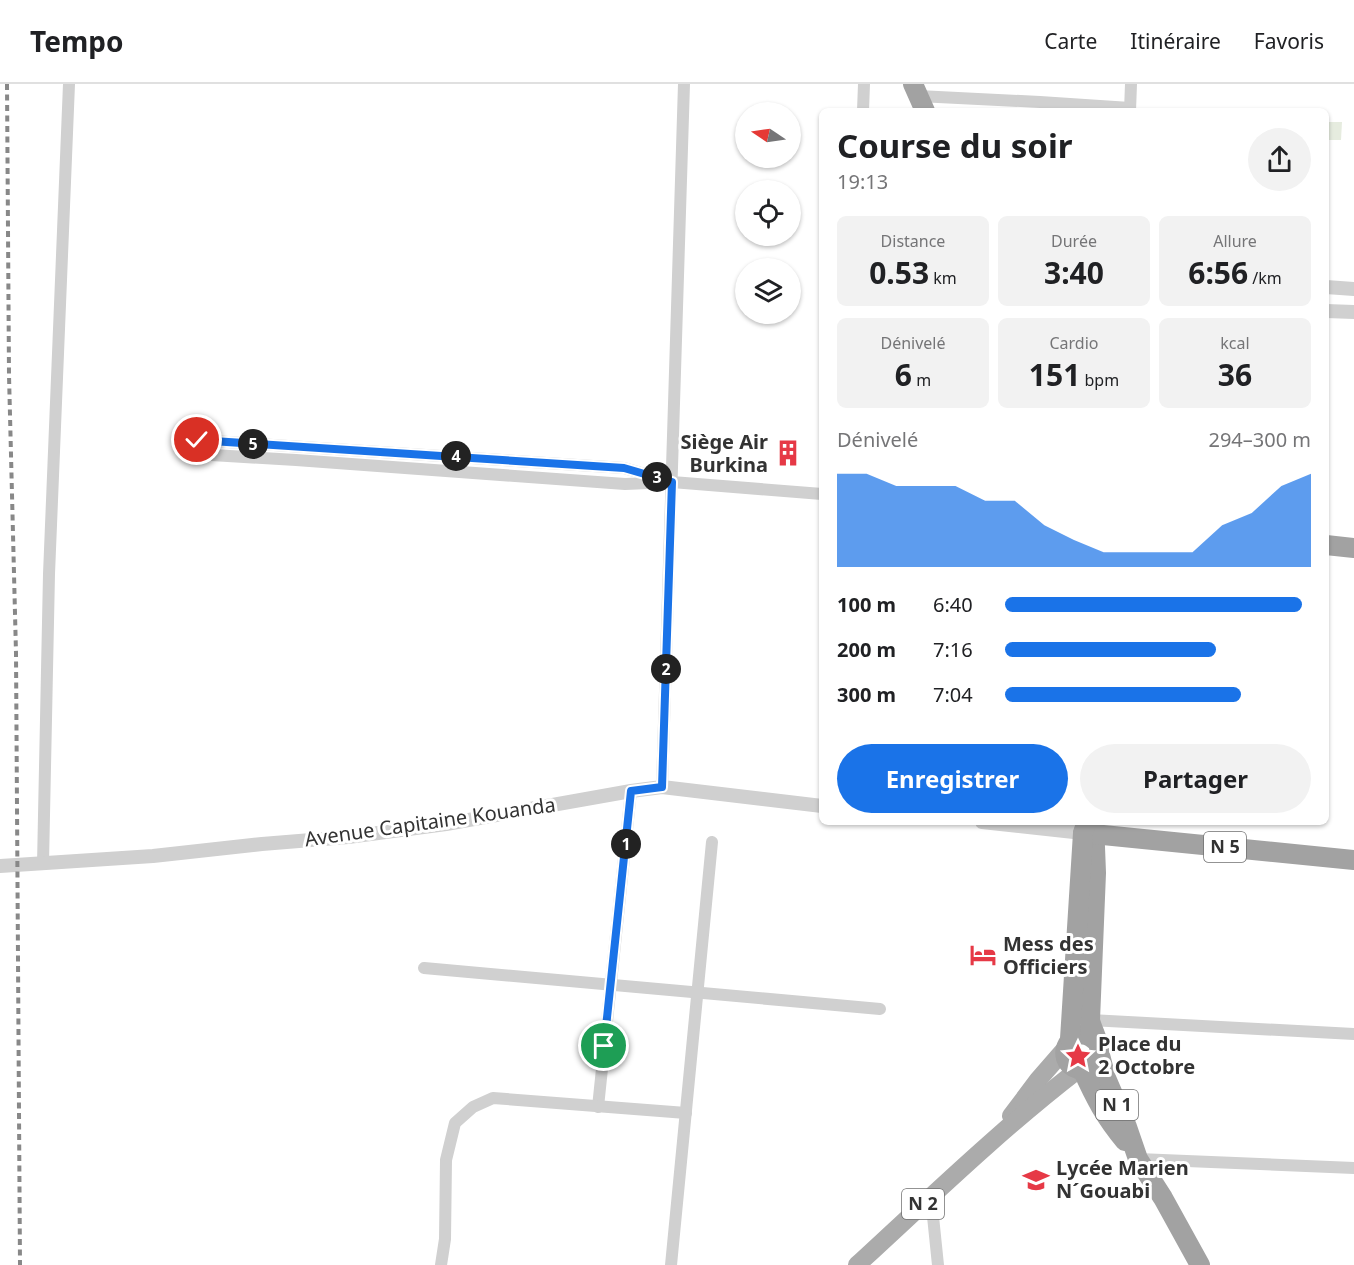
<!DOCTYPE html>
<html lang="fr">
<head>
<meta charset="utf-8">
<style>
	body { margin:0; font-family:"Noto Sans",sans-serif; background:#f2f2f2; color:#202124; height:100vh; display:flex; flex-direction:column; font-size:22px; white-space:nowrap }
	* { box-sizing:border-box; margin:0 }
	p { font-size:20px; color:#757577 }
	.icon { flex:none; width:33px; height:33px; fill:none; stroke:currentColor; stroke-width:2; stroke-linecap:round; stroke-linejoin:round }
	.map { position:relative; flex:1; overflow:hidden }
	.panel { position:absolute; left:819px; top:24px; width:510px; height:717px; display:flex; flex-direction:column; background:#fff; border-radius:9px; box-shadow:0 2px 4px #0004 }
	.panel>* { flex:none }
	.needle { width:39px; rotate:283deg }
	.controls { position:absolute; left:735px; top:18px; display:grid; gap:12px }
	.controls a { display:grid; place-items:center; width:66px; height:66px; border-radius:50%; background:#fff; box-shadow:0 2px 4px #0004; font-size:30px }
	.pin { position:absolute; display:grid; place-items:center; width:51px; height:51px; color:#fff; margin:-26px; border:3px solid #fff; border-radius:50%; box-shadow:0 2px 6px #0007 }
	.km { position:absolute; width:30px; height:30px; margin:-15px; border-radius:50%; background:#222; color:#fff; font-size:16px; line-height:30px; text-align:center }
	.round { display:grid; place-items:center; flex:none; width:63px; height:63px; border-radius:32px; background:#f2f2f2 }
	.overview { display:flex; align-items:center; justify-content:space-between; height:102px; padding:0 18px }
	h1 { font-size:33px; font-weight:700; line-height:45px }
	.figures { display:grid; grid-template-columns:repeat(3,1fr); gap:9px; height:102px; padding:6px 18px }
	.figures div { display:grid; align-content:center; border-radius:9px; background:#f2f2f2; text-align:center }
	.figures b { font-size:30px; font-weight:700 }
	.figures small { font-size:16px; font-weight:400 }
	.figures p { font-size:16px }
	.chart { height:168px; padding:12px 18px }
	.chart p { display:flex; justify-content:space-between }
	.chart svg { width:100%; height:108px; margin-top:6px; fill:#1a73e8; opacity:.7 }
	.action { display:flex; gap:12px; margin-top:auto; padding:12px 18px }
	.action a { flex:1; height:69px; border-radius:36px; background:#1a73e8; color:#fff; font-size:24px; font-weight:700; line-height:69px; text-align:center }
	.action a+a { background:#f2f2f2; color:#202124 }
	ul { padding:0 18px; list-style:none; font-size:20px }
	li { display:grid; grid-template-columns:96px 72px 1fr; align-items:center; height:45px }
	li i { height:15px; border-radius:8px; background:#1a73e8 }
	header { display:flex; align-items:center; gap:36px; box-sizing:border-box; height:84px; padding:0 30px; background:#fff; border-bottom:2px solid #e0e0e0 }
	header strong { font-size:28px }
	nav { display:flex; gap:33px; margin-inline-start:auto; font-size:21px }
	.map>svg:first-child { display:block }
	.green { fill:#e6ecdf }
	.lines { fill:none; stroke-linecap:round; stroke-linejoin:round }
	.minor { stroke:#d0d0d0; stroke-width:12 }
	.tertiary { stroke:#d0d0d0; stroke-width:14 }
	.primary { stroke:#ababab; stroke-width:18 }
	.trunk { stroke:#a2a2a2; stroke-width:20 }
	.rail { stroke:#888; stroke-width:4; stroke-dasharray:6 4.5; stroke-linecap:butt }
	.route-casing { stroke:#fff; stroke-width:12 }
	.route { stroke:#1a73e8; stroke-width:8 }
	.labels { text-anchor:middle; stroke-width:6; stroke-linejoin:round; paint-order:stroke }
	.shield { fill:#fff; stroke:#707070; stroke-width:1.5 }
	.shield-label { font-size:18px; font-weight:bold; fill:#333 }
	.poi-label { font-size:20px; font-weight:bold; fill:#333; stroke:#fff; text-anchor:start }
	.street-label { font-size:20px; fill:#333; stroke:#fff }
</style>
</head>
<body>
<header>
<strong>Tempo</strong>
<nav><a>Carte</a><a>Itinéraire</a><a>Favoris</a></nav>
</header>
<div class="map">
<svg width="1354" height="1181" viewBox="0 0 1354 1181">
	<rect width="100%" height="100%" fill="#fff"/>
	<!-- green -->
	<polygon class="green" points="1326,38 1342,38 1341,56 1326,56"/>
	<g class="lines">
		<!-- minor -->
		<g class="minor">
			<polyline points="918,12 1040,18 1130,24"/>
			<polyline points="863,27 864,0"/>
			<polyline points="1130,27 1131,0"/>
			<polyline points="672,398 624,384 197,356 195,370 296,376 625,400 672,398 822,410"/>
			<polyline points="662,703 684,0"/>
			<polyline points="43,780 49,490 69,0"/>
			<polyline points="424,884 880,925"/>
			<polyline points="1090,936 1354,950"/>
			<polyline points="598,1023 631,707"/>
			<polyline points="1138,1075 1354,1084"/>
			<polyline points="931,1113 938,1181"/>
			<polyline points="441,1181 445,1155 446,1076 455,1039 473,1023 493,1014 686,1029"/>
			<polyline points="671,1181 712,758"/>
		</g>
		<!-- tertiary -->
		<g class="tertiary">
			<polyline points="1326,203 1354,205"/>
			<polyline points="1326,227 1354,228"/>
			<polyline points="982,738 1083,749"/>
			<polyline points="0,782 153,772 262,760 348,753 446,740 631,707 662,703 822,722"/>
		</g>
		<!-- primary -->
		<g class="primary">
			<polyline points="1011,1032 1038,996 1065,965"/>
			<path d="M857 1181C930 1114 1001 1045 1079 985"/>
		</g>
		<!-- trunk -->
		<g class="trunk">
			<polyline points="913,0 925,27"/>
			<polyline points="1326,461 1354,464"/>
			<path d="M1094 738 1096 789 1090 936C1093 950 1109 972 1092 983 1088 985 1083 986 1078 985 1051 978 1072 934 1096 957"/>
			<polyline points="1083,749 1354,776"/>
			<polyline points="1070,955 1083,749 1085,743"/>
			<polyline points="1100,971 1106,994 1127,1043 1138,1075 1163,1114 1200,1181"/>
			<path d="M1082 985C1095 1014 1105 1033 1125 1057"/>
		</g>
		<!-- rail -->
		<polyline class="rail" points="7,0 9,291 16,569 20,1181"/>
	</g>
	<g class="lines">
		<!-- route casing -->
		<g class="route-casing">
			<polyline id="route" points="197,356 624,384 672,398 662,703 631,707 604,962"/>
		</g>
		<!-- route -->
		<use href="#route" class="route"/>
	</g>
	<!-- icons -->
	<defs>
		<g id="building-bare" transform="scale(2.07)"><path d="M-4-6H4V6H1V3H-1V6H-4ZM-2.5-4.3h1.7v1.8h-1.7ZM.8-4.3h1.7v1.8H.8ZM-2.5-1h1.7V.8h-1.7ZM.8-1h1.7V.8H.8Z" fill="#e63946" stroke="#fff" stroke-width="2.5" paint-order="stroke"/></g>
		<g id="hotel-bare" transform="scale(2.07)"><path d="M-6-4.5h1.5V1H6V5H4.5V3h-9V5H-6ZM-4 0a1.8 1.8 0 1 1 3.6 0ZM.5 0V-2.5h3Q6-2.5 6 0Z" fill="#e63946" stroke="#fff" stroke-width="2.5" paint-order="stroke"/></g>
		<g id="sight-bare" transform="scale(2.07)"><path d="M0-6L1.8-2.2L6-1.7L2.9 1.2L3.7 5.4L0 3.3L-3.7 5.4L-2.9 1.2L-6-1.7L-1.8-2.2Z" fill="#e63946" stroke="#fff" stroke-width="2.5" paint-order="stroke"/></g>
		<g id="school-bare" transform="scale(2.07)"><path d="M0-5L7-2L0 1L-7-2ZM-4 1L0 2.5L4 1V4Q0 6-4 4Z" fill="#e63946" stroke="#fff" stroke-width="2.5" paint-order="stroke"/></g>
	</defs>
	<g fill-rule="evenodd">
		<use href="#building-bare" x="788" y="369"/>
		<use href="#hotel-bare" x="983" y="871"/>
		<use href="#sight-bare" x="1078" y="972"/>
		<use href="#school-bare" x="1036" y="1096"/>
	</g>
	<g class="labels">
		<!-- shield labels -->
		<g class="shield">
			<rect x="1204" y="748" width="42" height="30" rx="4.5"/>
			<rect x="1096" y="1006" width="42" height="30" rx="4.5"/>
			<rect x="902" y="1105" width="42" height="30" rx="4.5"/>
		</g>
		<g class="shield-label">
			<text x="1225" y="769">N 5</text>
			<text x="1117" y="1027">N 1</text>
			<text x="923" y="1126">N 2</text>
		</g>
		<!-- poi labels -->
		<g class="poi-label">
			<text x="768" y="365" text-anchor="end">Siège Air<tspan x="768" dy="23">Burkina</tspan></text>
			<text x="1003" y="867">Mess des<tspan x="1003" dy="23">Officiers</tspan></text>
			<text x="1098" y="967">Place du<tspan x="1098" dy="23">2 Octobre</tspan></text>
			<text x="1056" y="1091">Lycée Marien<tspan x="1056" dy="23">N´Gouabi</tspan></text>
		</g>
		<!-- street labels -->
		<g class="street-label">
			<text transform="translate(430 738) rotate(-8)" y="7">Avenue Capitaine Kouanda</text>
		</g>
	</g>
</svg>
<div class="controls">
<a><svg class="needle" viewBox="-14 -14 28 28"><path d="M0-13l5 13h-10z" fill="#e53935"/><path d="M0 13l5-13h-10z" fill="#757577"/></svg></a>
<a><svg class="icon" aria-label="locate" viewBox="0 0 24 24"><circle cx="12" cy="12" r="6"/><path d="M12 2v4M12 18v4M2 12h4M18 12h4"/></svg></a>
<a><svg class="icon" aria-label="layers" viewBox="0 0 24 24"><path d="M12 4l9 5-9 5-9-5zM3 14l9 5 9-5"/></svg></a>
</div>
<div class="pin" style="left:604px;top:962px;background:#1e9e55"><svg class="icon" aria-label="arrive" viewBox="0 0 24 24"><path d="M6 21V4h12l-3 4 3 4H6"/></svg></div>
<div class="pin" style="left:197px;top:356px;background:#d93025"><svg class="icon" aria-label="check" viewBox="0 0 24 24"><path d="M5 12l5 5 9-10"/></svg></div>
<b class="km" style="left:626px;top:760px">1</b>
<b class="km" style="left:666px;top:585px">2</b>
<b class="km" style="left:657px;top:393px">3</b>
<b class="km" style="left:456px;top:372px">4</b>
<b class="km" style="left:253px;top:360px">5</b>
<section class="panel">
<div class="overview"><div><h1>Course du soir</h1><p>19:13</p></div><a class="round"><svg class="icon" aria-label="share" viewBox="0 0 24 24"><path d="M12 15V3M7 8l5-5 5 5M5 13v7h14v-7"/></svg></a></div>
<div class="figures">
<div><p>Distance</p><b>0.53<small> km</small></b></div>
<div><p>Durée</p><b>3:40</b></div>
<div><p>Allure</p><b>6:56<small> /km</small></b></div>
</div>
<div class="figures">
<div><p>Dénivelé</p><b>6<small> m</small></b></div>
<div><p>Cardio</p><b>151<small> bpm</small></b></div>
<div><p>kcal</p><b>36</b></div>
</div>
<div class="chart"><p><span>Dénivelé</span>294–300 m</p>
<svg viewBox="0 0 160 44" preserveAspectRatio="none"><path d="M0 44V6L10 6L20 11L30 11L40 11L50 17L60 17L70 27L80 33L90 38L100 38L110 38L120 38L130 27L140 22L150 11L160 6V44z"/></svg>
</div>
<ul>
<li><b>100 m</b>6:40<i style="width:97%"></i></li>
<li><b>200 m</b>7:16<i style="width:69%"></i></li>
<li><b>300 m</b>7:04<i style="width:77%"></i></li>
</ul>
<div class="action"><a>Enregistrer</a><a>Partager</a></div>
</section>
</div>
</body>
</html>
